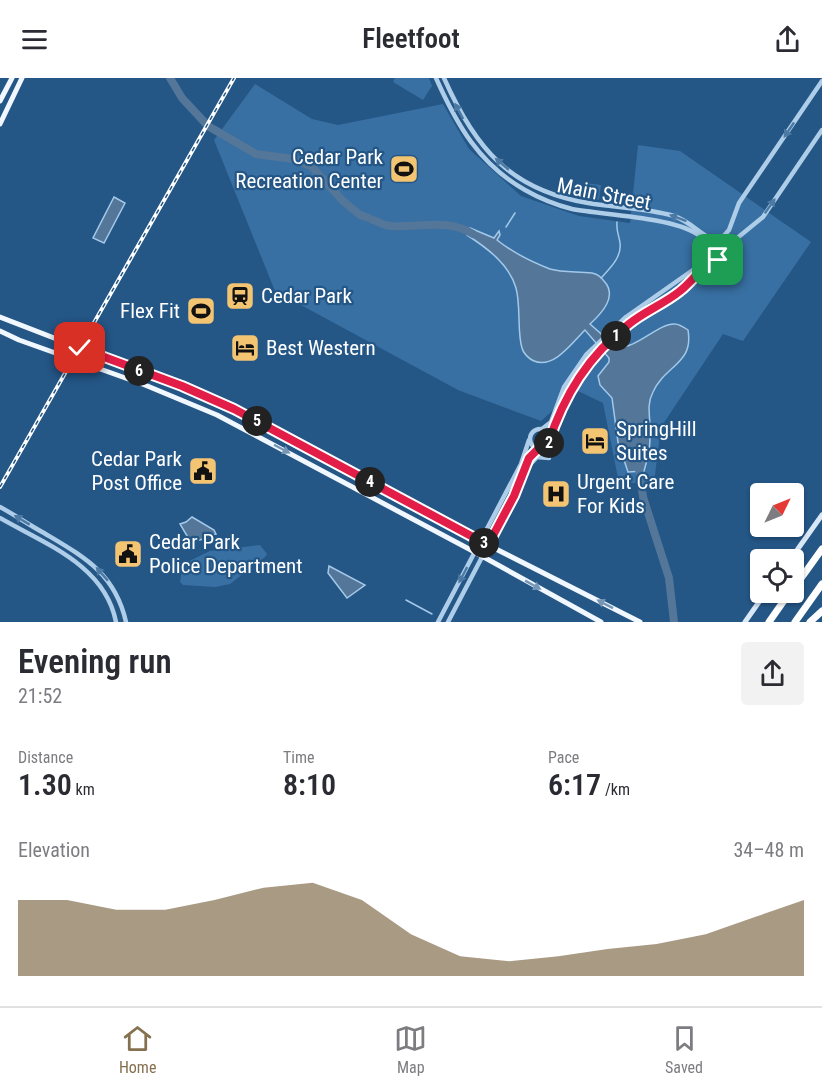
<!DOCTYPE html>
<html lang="en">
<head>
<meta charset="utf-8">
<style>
	body { margin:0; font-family:"Roboto Condensed",sans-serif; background:#f2f2f3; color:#2b2b33; height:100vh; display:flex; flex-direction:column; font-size:22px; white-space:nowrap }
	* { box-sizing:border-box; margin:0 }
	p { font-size:20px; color:#7c7c81 }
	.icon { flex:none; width:33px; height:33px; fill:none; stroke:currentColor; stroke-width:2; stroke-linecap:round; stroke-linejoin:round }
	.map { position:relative; height:544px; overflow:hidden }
	.side { display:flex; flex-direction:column; background:#fff; flex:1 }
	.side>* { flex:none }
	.needle { width:39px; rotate:47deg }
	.tools { position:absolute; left:750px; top:405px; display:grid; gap:12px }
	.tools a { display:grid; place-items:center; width:54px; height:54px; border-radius:6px; background:#fff; box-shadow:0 2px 4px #0004; font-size:30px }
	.pin { position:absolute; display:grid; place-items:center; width:51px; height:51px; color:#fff; margin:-26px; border-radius:12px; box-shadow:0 3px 9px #0006 }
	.km { position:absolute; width:30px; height:30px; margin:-15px; border-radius:50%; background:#222; color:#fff; font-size:16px; line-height:30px; text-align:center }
	.round { display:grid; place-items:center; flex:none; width:63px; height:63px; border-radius:6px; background:#f2f2f3 }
	.summary { display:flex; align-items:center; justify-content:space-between; height:102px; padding:0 18px }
	h1 { font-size:33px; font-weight:600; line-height:45px }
	.figures { display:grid; grid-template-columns:repeat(3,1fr); gap:9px; height:102px; padding:6px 18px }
	.figures div { display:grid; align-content:center }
	.figures b { font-size:30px; font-weight:600 }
	.figures small { font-size:16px; font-weight:400 }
	.figures p { font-size:16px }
	.chart { height:168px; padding:12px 18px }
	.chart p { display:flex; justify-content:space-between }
	.chart svg { width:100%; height:108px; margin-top:6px; fill:#85704f; opacity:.7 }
	header { display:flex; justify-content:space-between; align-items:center; height:78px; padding:0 18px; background:#fff; font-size:27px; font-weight:600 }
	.dock { display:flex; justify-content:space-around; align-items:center; height:84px; border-top:2px solid #e1e1e2; background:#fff; font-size:16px; color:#7c7c81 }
	.dock a { display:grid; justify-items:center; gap:3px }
	.dock .current { color:#85704f }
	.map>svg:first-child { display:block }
	.green { fill:#3870a3 }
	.water { fill:#547698; stroke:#a3c9ea; stroke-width:1.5 }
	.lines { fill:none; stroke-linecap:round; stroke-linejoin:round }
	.stream { stroke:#a3c9ea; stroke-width:1.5 }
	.river { stroke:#547698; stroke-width:8 }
	.tertiary { stroke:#aecde9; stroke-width:4.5 }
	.secondary { stroke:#d9e8f7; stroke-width:5 }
	.primary { stroke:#f1f7fe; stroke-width:5 }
	.motorway { stroke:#fff; stroke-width:7 }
	.rail-casing { stroke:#fff; stroke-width:4 }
	.rail { stroke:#245686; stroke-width:1.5; stroke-dasharray:4.5; stroke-linecap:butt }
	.oneway { fill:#4d7aa4 }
	.oneway2 { fill:#7696b6 }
	.route-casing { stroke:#fff; stroke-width:12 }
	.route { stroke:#e11d48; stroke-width:8 }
	.labels { text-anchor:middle; stroke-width:4.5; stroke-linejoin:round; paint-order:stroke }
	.poi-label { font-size:21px; fill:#fff; stroke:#245686; text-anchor:start }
	.street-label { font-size:21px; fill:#fff; stroke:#245686 }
</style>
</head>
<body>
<header><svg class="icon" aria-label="menu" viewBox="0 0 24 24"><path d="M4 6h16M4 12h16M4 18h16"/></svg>Fleetfoot<svg class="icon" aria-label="share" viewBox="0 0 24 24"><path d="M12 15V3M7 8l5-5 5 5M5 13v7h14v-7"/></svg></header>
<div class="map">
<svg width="822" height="544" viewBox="0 0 822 544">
	<rect width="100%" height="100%" fill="#245686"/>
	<!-- green -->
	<g class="green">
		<polygon points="395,0 429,0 432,8 423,22 393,4"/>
		<polygon points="255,6 312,41 338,47 443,26 469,71 521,118 579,138 630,145 638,67 680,73 811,164 743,263 723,256 661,349 654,405 619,405 603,325 576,312 541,343 458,312 275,213 214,62"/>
		<polygon points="585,105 601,107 599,122 582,120"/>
		<polygon points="260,467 267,476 265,479 230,506 215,509 183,507 180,504 183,486 210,473"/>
	</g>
	<!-- water -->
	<g class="water">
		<polygon points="114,119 125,125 104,165 93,160"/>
		<path d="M470 150 494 160 499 153 500 157 497 162C512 174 532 184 550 191 564 195 579 193 592 195 597 196 601 199 604 203 618 218 602 235 590 246L616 269C636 272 658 245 675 246 679 246 685 250 688 252 694 286 665 287 653 314 645 329 652 344 650 361 650 371 647 383 644 393L628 394 618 364 612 320 600 307 598 298 609 284V280L585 252C572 265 554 291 534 283 529 281 523 275 522 270 517 255 521 228 516 210 509 186 487 170 467 157L466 151Z"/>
		<path d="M192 439 214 452 216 456C207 458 199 465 190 463L180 446 186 444Z"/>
		<polygon points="329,488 365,507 347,520 328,495"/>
	</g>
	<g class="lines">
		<!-- stream -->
		<g class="stream">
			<polyline points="506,149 515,135"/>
			<path d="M601 200C610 190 622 179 620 165 619 157 616 153 617 144"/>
			<polyline points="406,522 432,536"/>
		</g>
		<!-- river -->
		<g class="river">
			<polyline points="170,0 182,20 208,48 256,76 293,81 311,88 343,123 360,137 369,140"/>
			<path d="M373 142C379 144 385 148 391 148 417 150 449 140 473 156"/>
			<polyline points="638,384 643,419 669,500 674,544"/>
		</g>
		<!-- tertiary -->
		<g class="tertiary">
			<path d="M436 0C457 47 479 86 525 112 539 120 556 127 572 131 604 137 671 139 697 156 702 159 705 164 707 170"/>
			<path d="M444 0C475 70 510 112 588 125 617 130 647 130 674 138 689 143 699 155 713 162"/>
			<circle cx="718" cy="171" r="11"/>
			<polyline points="721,161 729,152 739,125 822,3"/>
			<polyline points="729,169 736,161 763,139 822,52"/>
			<circle cx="540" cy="361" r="10"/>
			<polyline points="542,351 551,344 564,309 586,277 626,239 700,187 708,174"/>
			<polyline points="550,362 566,319 591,283 629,246 676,217 693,204 706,188 716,182"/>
			<polyline points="527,390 537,379 549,380"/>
			<path d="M0 429C15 437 29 447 44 455 84 479 115 495 126 544"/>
			<path d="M0 440C45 466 105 487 116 544"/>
			<polyline points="438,544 521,386 529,362"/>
			<polyline points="448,544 514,418 529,380 538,371"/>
		</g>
		<!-- secondary -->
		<g class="secondary">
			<polyline points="790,482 822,437"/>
			<polyline points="745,544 766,514"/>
		</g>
		<!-- primary -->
		<g class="primary">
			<polyline points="0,23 12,0"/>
			<polyline points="0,46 22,0"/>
			<polyline points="0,239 222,325 488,467 640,544"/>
			<polyline points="0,253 19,262 145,307 217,337 469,471 601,544"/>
		</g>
		<!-- motorway -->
		<g class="motorway">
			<polyline points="794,510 822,471"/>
			<polyline points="769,544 790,514"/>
			<polyline points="795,544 822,506"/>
			<polyline points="810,544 822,533"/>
		</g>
		<!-- rail casing -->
		<g class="rail-casing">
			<polyline id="rail" points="0,409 234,0"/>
		</g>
		<!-- rail -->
		<use href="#rail" class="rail"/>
	</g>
	<!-- one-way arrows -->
	<defs><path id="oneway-solid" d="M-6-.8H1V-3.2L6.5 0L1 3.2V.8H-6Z" transform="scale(1.5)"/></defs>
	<g class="oneway">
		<use href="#oneway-solid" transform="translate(459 33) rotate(-118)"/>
		<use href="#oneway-solid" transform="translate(789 52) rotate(124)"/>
		<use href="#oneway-solid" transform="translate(502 86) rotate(-140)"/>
		<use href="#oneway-solid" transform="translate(770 128) rotate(-55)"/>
		<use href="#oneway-solid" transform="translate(678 140) rotate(-159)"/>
		<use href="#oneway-solid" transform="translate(22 442) rotate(-149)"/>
		<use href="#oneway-solid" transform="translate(102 496) rotate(-131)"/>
		<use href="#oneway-solid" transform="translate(463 497) rotate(118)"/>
	</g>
	<g class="oneway2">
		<use href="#oneway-solid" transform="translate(282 371) rotate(28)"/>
		<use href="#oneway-solid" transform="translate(533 507) rotate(29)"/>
		<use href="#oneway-solid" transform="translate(605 526) rotate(-153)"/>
	</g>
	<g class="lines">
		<!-- route casing -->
		<g class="route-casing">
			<path id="route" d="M80 270 182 308 234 331 488 467 514 418 529 380 538 371 543 370 548 366C564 317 588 278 629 246 645 233 664 226 680 213 691 205 706 183 718 182"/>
		</g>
		<!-- route -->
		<use href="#route" class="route"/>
	</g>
	<!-- icons -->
	<defs>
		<g id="stadium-square" transform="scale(1.5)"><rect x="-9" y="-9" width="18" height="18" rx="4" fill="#f3c472" stroke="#245686"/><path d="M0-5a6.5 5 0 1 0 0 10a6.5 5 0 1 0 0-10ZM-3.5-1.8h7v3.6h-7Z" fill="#111"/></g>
		<g id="station-square" transform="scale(1.5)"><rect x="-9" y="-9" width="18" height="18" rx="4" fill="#f3c472" stroke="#245686"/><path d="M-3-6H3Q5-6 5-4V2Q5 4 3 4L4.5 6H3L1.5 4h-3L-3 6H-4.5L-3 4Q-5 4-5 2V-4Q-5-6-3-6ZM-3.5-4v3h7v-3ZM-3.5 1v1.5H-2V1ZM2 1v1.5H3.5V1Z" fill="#111"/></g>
		<g id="hotel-square" transform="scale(1.5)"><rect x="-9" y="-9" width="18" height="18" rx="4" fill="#f3c472" stroke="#245686"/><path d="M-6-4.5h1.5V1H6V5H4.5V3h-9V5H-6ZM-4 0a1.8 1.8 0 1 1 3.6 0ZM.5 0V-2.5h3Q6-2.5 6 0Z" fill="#111"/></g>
		<g id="civic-square" transform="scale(1.5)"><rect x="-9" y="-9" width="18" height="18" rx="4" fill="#f3c472" stroke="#245686"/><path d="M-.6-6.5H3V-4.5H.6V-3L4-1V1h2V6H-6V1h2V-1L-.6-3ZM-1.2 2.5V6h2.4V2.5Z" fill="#111"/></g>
		<g id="hospital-square" transform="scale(1.5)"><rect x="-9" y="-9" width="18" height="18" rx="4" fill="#f3c472" stroke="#245686"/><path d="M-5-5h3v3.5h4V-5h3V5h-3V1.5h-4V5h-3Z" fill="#111"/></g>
	</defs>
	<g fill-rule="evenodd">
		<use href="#stadium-square" x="404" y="91"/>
		<use href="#station-square" x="240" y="218"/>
		<use href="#stadium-square" x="201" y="233"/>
		<use href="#hotel-square" x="245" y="270"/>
		<use href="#hotel-square" x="595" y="363"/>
		<use href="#civic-square" x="203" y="393"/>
		<use href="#hospital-square" x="556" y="416"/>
		<use href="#civic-square" x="128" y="476"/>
	</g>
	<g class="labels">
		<!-- poi labels -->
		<g class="poi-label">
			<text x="383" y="86" text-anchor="end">Cedar Park<tspan x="383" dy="24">Recreation Center</tspan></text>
			<text x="261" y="225">Cedar Park</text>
			<text x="180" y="240" text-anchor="end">Flex Fit</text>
			<text x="266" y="277">Best Western</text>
			<text x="616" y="358">SpringHill<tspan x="616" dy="24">Suites</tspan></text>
			<text x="182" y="388" text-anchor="end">Cedar Park<tspan x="182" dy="24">Post Office</tspan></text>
			<text x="577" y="411">Urgent Care<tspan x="577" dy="24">For Kids</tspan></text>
			<text x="149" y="471">Cedar Park<tspan x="149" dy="24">Police Department</tspan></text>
		</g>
		<!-- street labels -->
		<g class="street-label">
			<text transform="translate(604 116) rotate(11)" y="7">Main Street</text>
		</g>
	</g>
</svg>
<div class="tools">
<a><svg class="needle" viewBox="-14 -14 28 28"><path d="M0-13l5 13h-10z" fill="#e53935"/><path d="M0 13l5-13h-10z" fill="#7c7c81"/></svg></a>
<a><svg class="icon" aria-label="locate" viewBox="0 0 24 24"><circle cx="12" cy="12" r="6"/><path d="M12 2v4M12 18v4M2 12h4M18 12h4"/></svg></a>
</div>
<div class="pin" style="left:718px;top:182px;background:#1e9e55"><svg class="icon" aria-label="arrive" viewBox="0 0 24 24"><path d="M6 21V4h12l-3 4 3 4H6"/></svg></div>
<div class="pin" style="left:80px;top:270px;background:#d93025"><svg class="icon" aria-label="check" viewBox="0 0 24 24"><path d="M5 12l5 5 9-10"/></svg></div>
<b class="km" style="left:616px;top:258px">1</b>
<b class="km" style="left:549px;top:365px">2</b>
<b class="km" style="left:484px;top:465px">3</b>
<b class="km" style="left:370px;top:404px">4</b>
<b class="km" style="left:257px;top:343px">5</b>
<b class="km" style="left:139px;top:293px">6</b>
</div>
<section class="side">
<div class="summary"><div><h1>Evening run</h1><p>21:52</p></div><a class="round"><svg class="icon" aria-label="share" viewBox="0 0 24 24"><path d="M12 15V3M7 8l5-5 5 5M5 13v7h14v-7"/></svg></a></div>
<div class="figures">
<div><p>Distance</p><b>1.30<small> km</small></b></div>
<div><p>Time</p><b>8:10</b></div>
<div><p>Pace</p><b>6:17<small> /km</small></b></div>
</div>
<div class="chart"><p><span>Elevation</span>34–48 m</p>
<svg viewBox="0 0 160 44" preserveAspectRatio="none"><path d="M0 44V13L10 13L20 17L30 17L40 13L50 8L60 6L70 13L80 27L90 36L100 38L110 36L120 33L130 31L140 27L150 20L160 13V44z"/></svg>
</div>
</section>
<nav class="dock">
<a class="current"><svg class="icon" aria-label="home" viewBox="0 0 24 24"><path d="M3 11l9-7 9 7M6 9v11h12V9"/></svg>Home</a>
<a><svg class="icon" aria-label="map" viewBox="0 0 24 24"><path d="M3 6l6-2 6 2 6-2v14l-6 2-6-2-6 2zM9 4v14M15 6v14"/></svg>Map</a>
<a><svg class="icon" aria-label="saved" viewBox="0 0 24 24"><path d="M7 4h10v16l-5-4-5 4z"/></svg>Saved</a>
</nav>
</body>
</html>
